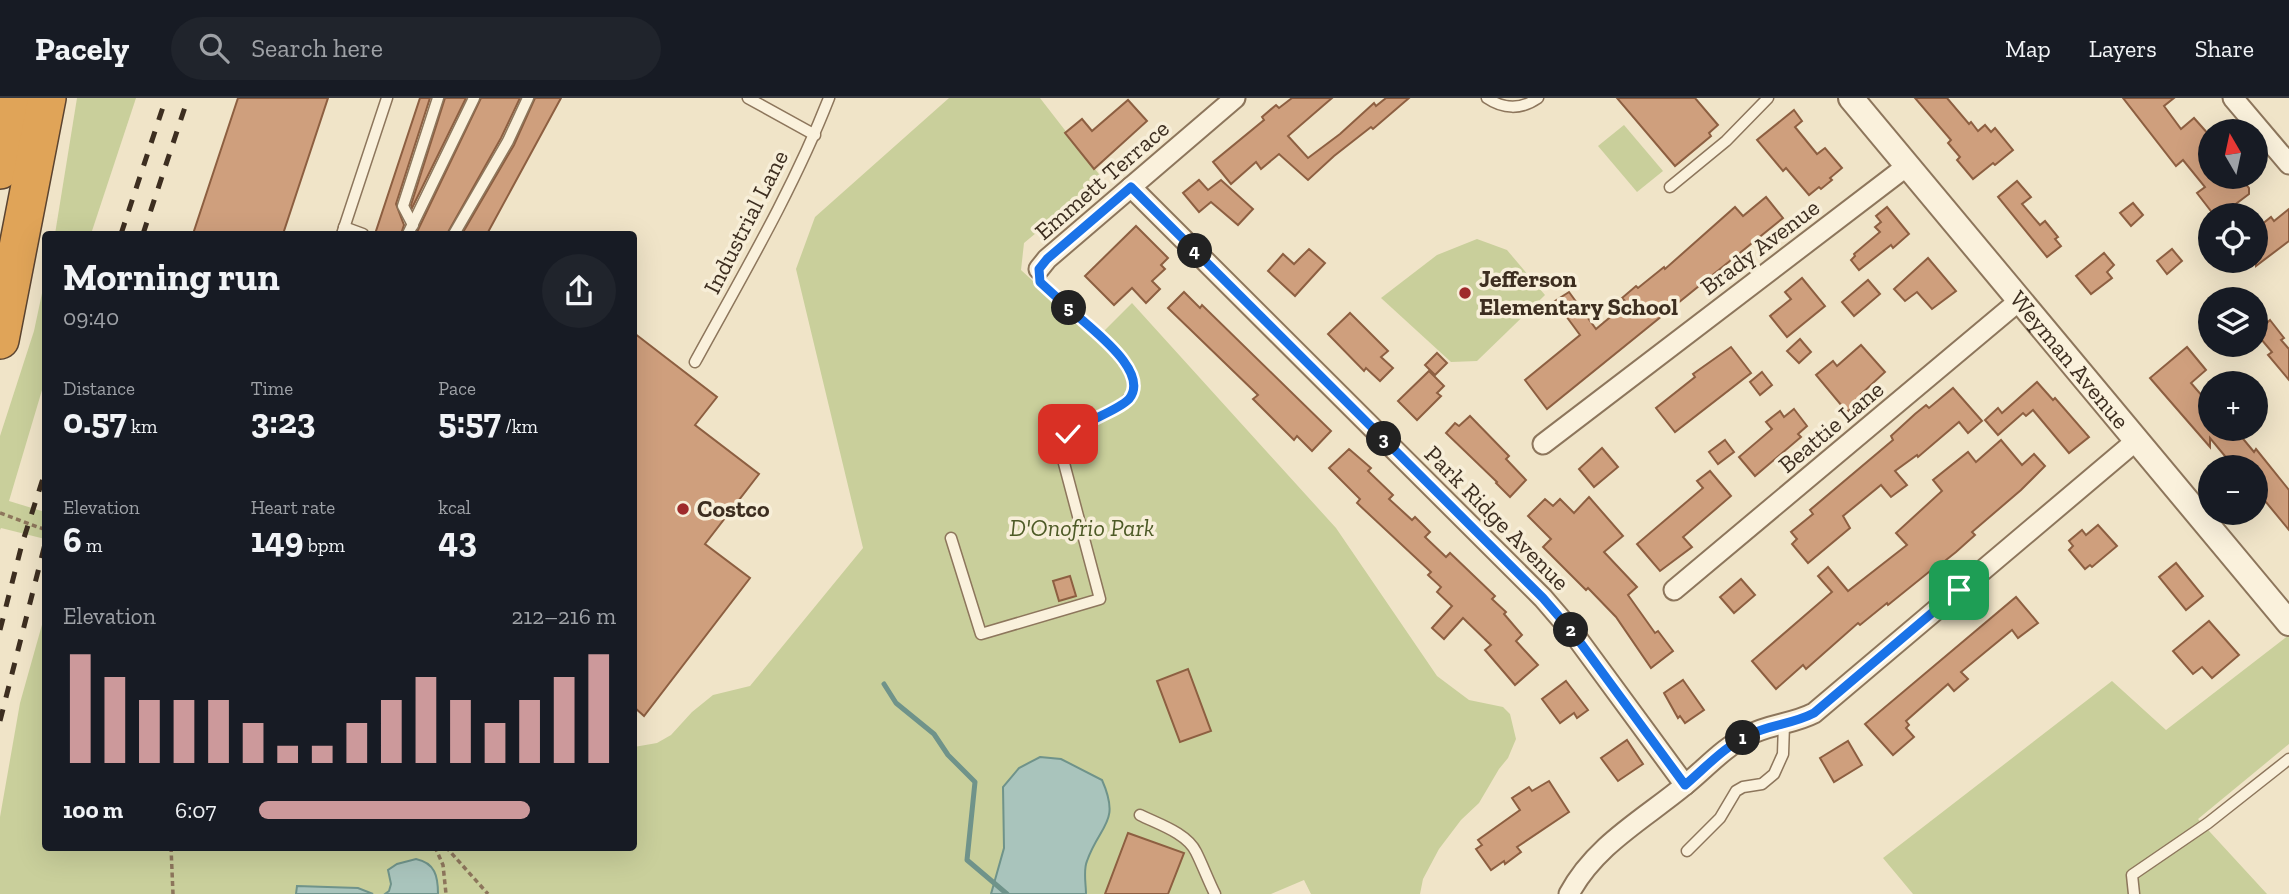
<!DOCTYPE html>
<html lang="en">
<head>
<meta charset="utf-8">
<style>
	body { margin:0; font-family:"Zilla Slab",serif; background:#20242c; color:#f1f3f6; height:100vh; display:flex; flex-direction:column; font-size:26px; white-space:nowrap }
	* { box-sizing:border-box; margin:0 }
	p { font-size:23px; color:#9ea1a6 }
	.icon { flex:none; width:38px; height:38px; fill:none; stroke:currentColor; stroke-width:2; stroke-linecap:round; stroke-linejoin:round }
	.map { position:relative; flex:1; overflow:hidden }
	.details { position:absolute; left:42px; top:133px; width:595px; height:620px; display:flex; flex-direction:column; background:#171b24; border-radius:7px; box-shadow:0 7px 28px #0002 }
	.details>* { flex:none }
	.needle { width:46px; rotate:351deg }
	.controls { position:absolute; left:2198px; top:21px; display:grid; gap:14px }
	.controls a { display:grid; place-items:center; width:70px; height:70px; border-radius:50%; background:#171b24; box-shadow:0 7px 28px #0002; font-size:35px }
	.pin { position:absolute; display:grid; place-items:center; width:60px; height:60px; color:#fff; margin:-30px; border-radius:14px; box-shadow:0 4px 10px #0006 }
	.km { position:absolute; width:35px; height:35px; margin:-18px; border-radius:50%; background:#222; color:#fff; font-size:19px; line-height:35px; text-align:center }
	.round { display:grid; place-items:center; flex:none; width:74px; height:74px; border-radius:37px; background:#20242c }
	.headline { display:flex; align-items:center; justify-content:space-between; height:119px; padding:0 21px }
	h1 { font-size:38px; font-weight:700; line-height:52px }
	.stats { display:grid; grid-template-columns:repeat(3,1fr); gap:10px; height:119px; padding:7px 21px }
	.stats div { display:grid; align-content:center }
	.stats b { font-size:35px; font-weight:700 }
	.stats small { font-size:19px; font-weight:400 }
	.stats p { font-size:19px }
	.chart { height:196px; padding:14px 21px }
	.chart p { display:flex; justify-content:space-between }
	.chart svg { width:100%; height:126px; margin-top:7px; stroke:#cc999b; stroke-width:6 }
	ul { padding:0 21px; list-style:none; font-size:23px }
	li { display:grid; grid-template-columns:112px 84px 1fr; align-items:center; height:52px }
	li i { height:18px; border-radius:9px; background:#cc999b }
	header { display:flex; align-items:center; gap:42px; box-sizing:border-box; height:98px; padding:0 35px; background:#171b24; border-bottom:2px solid #363941 }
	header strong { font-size:33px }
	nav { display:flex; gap:38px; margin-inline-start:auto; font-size:24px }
	.search { width:490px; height:63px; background:#20242c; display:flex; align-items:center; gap:18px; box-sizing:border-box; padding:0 24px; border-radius:38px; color:#9ea1a6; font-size:26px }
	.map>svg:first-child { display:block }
	.green { fill:#c9cf9b }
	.water { fill:#a9c4bc; stroke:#6f938a; stroke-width:2 }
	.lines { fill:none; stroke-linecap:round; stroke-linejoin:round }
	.stream { stroke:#6f938a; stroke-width:5 }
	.building { fill:#cf9f7d; stroke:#8d5f41; stroke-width:2 }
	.service-casing { stroke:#8d765c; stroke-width:13 }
	.minor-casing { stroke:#8d765c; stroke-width:23 }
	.tertiary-casing { stroke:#8d765c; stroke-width:28 }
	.motorway-casing { stroke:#5b4430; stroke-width:40 }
	.path { stroke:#8d765c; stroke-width:3.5; stroke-dasharray:5 3.5; stroke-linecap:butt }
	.service { stroke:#faf1dc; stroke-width:10 }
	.minor { stroke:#faf1dc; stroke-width:19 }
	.tertiary { stroke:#faf1dc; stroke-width:24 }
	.motorway { stroke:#e0a458; stroke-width:37 }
	.rail { stroke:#3d2e20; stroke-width:5; stroke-dasharray:12 12; stroke-linecap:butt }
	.route-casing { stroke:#fff; stroke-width:14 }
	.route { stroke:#1a73e8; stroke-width:9 }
	.poi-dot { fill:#9e2a2b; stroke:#f7eed8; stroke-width:2.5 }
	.labels { text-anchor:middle; stroke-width:7; stroke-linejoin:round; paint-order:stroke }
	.street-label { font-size:24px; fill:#3d2e20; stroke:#f7eed8 }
	.poi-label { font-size:24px; font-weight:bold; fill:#3d2e20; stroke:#f7eed8; text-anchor:start }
	.park-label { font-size:24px; font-style:italic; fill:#4d5a26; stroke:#f7eed8 }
</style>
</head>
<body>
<header>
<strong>Pacely</strong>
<div class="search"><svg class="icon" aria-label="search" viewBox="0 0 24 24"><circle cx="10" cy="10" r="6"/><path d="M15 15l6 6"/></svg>Search here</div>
<nav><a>Map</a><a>Layers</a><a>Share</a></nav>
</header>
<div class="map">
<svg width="2289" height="796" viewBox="0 0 2289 796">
	<rect width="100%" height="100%" fill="#f0e4c8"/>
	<!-- green -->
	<g class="green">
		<polygon points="77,0 136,0 91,136 55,136"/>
		<polygon points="949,0 1040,0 1102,80 1024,145 1021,172 1096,241 1132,205 1336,430 1437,578 1469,602 1503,609 1510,616 1516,641 1508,660 1499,671 1479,705 1461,722 1439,751 1423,781 1420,796 1311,796 1304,782 1271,796 0,796 0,719 20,605 45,516 46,749 634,749 634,649 657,645 671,637 692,614 713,597 750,588 863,450 796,171 815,119"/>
		<polygon points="1624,27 1663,73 1637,94 1598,48"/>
		<polygon points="1477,141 1507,152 1545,197 1477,263 1451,264 1381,200 1437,157"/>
		<polygon points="45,181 45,282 9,403 45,414 45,441 1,430 0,432 0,338 34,233"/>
		<polygon points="2289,537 2289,646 2198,721 2267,796 1913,796 1883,760 2112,583 2166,632"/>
	</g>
	<!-- water -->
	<g class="water">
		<path d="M1040 659 1061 661 1102 682C1121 725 1100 726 1087 763 1083 772 1086 786 1086 796H991L1004 750 1003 689 1019 670Z"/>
		<path d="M416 761C435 765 438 778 438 796H385L389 793 391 786 388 772 397 766Z"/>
		<polygon points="297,788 358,790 373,796 296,796"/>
	</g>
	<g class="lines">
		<!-- stream -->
		<polyline class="stream" points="884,586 896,605 934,636 948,657 975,684 967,762 1007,796"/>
	</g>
	<!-- building -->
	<g class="building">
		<polygon points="238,0 328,0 283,136 193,136"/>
		<polygon points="420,0 430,0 396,106 404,127 401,136 375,136"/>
		<polygon points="445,0 466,0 412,110 411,107"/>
		<polygon points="481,0 520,0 501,40 447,136 416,136"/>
		<polygon points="535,0 561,0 487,136 462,136 514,47"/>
		<polygon points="1292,0 1332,0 1288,38 1308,60 1340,36 1374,5 1376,8 1386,0 1409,0 1373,31 1371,29 1334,58 1308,82 1279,56 1261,71 1256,64 1231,86 1213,64 1264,22 1262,19 1276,7 1279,10"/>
		<polygon points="1617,0 1695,0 1718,27 1709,35 1711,38 1675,68"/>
		<polygon points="1915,0 1947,0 1969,26 1971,24 1978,33 1985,27 1991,34 1995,30 2013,52 1995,67 1993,65 1973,81 1957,62 1960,59 1948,45 1951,42"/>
		<polygon points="2123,0 2174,0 2164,8 2181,31 2194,20 2210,38 2210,79 2240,79 2249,90 2249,96 2221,117 2214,117 2197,95 2205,89 2183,62 2176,68"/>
		<polygon points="1128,2 1147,23 1094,71 1065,35 1082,21 1092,33"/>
		<polygon points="1794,12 1802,23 1795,29 1817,56 1825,50 1842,70 1830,80 1832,82 1821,91 1819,89 1809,97 1786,70 1783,73 1757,42"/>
		<polygon points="1199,82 1208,92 1221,82 1253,111 1238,127 1211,104 1199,114 1183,95"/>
		<polygon points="2017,83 2031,99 2022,106 2040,127 2045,123 2058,139 2055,141 2061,148 2047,159 1998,99"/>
		<polygon points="1766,99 1783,120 1547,311 1525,282 1580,237 1555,203 1569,194 1596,231 1627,205 1622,200 1636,188 1638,190 1664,169 1665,171 1735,109 1743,118"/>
		<polygon points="2133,105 2143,117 2131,128 2120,115"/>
		<polygon points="1887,109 1909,136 1893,150 1891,147 1859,172 1851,162 1855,158 1854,156 1880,134 1875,129 1881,124 1876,118"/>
		<polygon points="2289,111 2289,143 2256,168 2256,131 2271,119 2274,123"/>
		<polygon points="1136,128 1168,160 1161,167 1165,171 1152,183 1160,191 1146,205 1132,190 1114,207 1085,178"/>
		<polygon points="1309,151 1325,165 1295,198 1268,173 1283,156 1294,166"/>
		<polygon points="2172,151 2182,163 2167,176 2157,163"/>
		<polygon points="2104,155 2114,167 2107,174 2112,180 2091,196 2076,178"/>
		<polygon points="1928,160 1956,193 1932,211 1917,194 1905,203 1894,191"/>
		<polygon points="1802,180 1825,208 1787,239 1770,218 1791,201 1785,194"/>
		<polygon points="1868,182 1880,196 1854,218 1842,204"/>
		<polygon points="1184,194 1200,210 1202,207 1331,333 1312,353 1297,338 1294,342 1253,301 1258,297 1168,210"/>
		<polygon points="1350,215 1388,253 1381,259 1393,270 1380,283 1366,270 1364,273 1328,236"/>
		<polygon points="2270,222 2284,240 2281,242 2289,251 2289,282 2268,257 2272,254 2256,235"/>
		<polygon points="634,235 717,299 695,327 759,376 705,446 750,480 644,618 634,609"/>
		<polygon points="1800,241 1811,254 1799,265 1787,253"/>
		<polygon points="1861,247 1885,274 1861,296 1864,300 1847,314 1816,277 1833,263 1837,268"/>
		<polygon points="1731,249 1751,275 1675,334 1656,310 1695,279 1693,276"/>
		<polygon points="2187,249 2206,272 2191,285 2210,307 2210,331 2235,331 2254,354 2256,351 2289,392 2289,432 2256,392 2256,369 2234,369 2210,340 2210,349 2150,280"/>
		<polygon points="1437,255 1447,265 1435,277 1425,267"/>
		<polygon points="1429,273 1444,288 1437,295 1441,298 1417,322 1398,303"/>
		<polygon points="1762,274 1772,287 1760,297 1750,284"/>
		<polygon points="2037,284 2053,302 2055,300 2089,339 2069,355 2033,312 2026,318 2023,315 1998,337 1985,322 1998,310 2002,315"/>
		<polygon points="1953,290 1982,323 1968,335 1959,324 1918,359 1917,357 1895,373 1907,387 1891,399 1881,387 1843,418 1850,430 1808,465 1792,446 1797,441 1791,434 1813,416 1810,412 1893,342 1891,338 1915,316 1926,307 1929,310"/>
		<polygon points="1794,311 1807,328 1798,336 1801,339 1755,378 1739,359 1772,331 1766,324 1780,313 1784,319"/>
		<polygon points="1470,318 1509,358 1506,361 1526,382 1510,399 1496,385 1497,384 1446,335 1455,325 1459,328"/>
		<polygon points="1725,342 1734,354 1718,366 1709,354"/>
		<polygon points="2001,342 2022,367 2034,356 2045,368 2021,392 1972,434 1975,437 1956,454 1941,466 1940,465 1888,507 1887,505 1860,527 1858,525 1806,571 1803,567 1776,591 1752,563 1832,494 1818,478 1828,469 1848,493 1907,447 1896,435 1942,393 1933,382 1968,354 1976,364"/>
		<polygon points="1602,350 1618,369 1594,389 1579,371"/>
		<polygon points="1349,351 1371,370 1368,373 1393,397 1389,401 1412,422 1415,419 1430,434 1425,439 1446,459 1450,455 1495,498 1492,501 1506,514 1504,516 1522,537 1516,543 1538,567 1515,587 1485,552 1491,547 1463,520 1444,541 1432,530 1452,508 1437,494 1441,489 1428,477 1431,474 1357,405 1360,401 1329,370"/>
		<polygon points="1710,373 1731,398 1683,439 1692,449 1660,473 1637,446 1703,390 1697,383"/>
		<polygon points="1589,399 1623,438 1604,454 1637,489 1628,497 1655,535 1658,533 1673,553 1651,570 1616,519 1588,490 1586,492 1543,449 1551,441 1528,418 1545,401 1553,408 1560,401 1574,415"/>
		<polygon points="2098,427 2117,448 2092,469 2090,467 2085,471 2069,452 2073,448 2069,443 2082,432 2086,437"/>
		<polygon points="2176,465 2203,498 2186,512 2159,479"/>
		<polygon points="1070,478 1076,498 1059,503 1053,483"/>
		<polygon points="1741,481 1755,497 1734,515 1720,499"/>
		<polygon points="2016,499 2038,525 2018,540 2012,532 1961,574 1968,581 1954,593 1948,586 1906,623 1909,627 1906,630 1914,639 1893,657 1865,626"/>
		<polygon points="2209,523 2239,557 2212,580 2202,569 2193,576 2173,553"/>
		<polygon points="1188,571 1211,633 1180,644 1157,583"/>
		<polygon points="1683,582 1704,612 1685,625 1680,618 1678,620 1664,595"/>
		<polygon points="1566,583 1588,612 1577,620 1574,615 1560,625 1542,601"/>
		<polygon points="1627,642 1643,666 1618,683 1601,660"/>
		<polygon points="1848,643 1862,667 1834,684 1820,660"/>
		<polygon points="1549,683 1569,714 1517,749 1521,754 1505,766 1504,763 1491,772 1476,751 1482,747 1478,742 1520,712 1512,700 1529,689 1532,693"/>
		<polygon points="1128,735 1184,755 1168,796 1105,796"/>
	</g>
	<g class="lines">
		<!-- service casing -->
		<g class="service-casing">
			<g id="service">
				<polyline points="748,0 815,37"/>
				<path d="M1487 0C1503 11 1521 12 1538 0"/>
				<polyline points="1670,89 1726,43 1768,0"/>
				<polyline points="413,127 403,108 438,0"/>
				<polyline points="344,129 363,136"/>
				<polyline points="342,136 387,0"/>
				<polyline points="408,136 474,0"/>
				<polyline points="454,136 508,43 528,0"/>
				<path d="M695 264C742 178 793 92 829 0"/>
				<path d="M951 440 981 536 1100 501 1061 354 1062 344C1079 322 1105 320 1125 304 1156 281 1096 235 1080 220 1066 208 1053 196 1040 184L1039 171"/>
				<path d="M1140 717C1158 726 1187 735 1196 754 1203 768 1208 782 1215 796"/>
				<polyline points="1687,753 1720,720 1736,693 1743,689 1762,686 1774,676 1783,656 1784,626"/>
				<polyline points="2134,796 2132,777 2208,725 2289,661"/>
			</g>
		</g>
		<!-- minor casing -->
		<g class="minor-casing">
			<g id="minor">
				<polyline points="2233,0 2289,66"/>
				<polyline points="1131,89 1543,500 1574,536 1685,687"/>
				<polyline points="1039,171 1047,161 1235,0"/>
				<polyline points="1543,346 1907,68"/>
				<polyline points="1674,492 2020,202"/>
				<path d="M1569 796C1595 747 1644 721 1685 687 1706 670 1724 649 1749 637 1770 626 1793 626 1814 615L2137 342"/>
			</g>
		</g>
		<!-- tertiary casing -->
		<g class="tertiary-casing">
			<g id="tertiary">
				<path id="s1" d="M1851 0 2289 525"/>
			</g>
		</g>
		<!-- motorway casing -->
		<g class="motorway-casing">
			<g id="motorway">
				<polyline points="0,72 13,0"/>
				<polyline points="0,242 47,0"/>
			</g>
		</g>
		<!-- path -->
		<g class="path">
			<polyline points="0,415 46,432"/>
			<polyline points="171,749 173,796"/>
			<polyline points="435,749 443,767 446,796"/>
			<polyline points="446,749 488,796"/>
		</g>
		<!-- service -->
		<use href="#service" class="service"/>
		<!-- minor -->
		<use href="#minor" class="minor"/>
		<!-- tertiary -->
		<use href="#tertiary" class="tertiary"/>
		<!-- motorway -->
		<use href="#motorway" class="motorway"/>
		<!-- rail -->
		<g class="rail">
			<polyline points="121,136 166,0"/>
			<polyline points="143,136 188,0"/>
			<polyline points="0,532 22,446 46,371"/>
			<polyline points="0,623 46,442"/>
		</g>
	</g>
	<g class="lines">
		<!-- route casing -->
		<g class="route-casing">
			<path id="route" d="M1068 336C1084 323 1118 313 1129 301 1150 275 1096 235 1080 220 1066 208 1053 196 1040 184L1039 171 1047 161 1131 89 1543 500 1574 536 1685 687C1706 669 1726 647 1751 636 1773 626 1793 626 1814 615L1959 492"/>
		</g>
		<!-- route -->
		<use href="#route" class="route"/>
	</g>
	<!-- markers -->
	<g class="poi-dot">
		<circle cx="1465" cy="195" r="7"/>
		<circle cx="683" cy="411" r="7"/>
	</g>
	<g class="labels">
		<!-- street labels -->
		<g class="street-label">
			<text transform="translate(1102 82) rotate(-41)" y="8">Emmett Terrace</text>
			<text transform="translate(746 124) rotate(-63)" y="8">Industrial Lane</text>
			<text transform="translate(1760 149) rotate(-37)" y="8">Brady Avenue</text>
			<text dy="8" stroke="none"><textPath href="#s1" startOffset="341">Weyman Avenue</textPath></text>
			<text transform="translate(1831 329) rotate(-40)" y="8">Beattie Lane</text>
			<text transform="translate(1497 420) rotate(45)" y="8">Park Ridge Avenue</text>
		</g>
		<!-- poi labels -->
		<g class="poi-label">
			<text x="1479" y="189">Jefferson<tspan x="1479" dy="28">Elementary School</tspan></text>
			<text x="697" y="419">Costco</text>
		</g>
		<!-- park labels -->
		<g class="park-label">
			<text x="1082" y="438">D'Onofrio Park</text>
		</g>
	</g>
</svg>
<div class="controls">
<a><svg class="needle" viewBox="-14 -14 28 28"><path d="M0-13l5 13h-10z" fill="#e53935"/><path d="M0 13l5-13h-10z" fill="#9ea1a6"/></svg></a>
<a><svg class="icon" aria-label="locate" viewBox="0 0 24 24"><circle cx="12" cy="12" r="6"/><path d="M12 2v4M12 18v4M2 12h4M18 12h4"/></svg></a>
<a><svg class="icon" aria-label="layers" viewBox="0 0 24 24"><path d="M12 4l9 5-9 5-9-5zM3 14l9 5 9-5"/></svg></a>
<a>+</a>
<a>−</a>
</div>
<div class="pin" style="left:1959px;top:492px;background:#1e9e55"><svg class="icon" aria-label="arrive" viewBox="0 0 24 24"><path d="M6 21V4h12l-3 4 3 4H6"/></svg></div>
<div class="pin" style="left:1068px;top:336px;background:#d93025"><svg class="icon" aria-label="check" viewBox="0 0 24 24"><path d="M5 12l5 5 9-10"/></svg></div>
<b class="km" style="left:1743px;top:640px">1</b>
<b class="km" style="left:1571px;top:532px">2</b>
<b class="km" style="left:1384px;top:341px">3</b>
<b class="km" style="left:1195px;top:153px">4</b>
<b class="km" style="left:1069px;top:210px">5</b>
<section class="details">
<div class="headline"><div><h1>Morning run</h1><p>09:40</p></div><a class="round"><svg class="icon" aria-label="share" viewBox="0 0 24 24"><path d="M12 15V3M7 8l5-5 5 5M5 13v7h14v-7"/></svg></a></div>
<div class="stats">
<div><p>Distance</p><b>0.57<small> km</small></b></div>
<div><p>Time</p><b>3:23</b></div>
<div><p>Pace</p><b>5:57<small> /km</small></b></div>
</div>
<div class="stats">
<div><p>Elevation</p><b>6<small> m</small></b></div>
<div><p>Heart rate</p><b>149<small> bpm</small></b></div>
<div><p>kcal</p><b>43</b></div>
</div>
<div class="chart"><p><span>Elevation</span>212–216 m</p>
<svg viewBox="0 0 160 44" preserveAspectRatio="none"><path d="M5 44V6M15 44V14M25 44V22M35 44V22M45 44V22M55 44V30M65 44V38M75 44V38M85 44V30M95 44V22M105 44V14M115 44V22M125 44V30M135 44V22M145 44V14M155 44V6"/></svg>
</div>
<ul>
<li><b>100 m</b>6:07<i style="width:76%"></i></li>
</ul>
</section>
</div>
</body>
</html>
